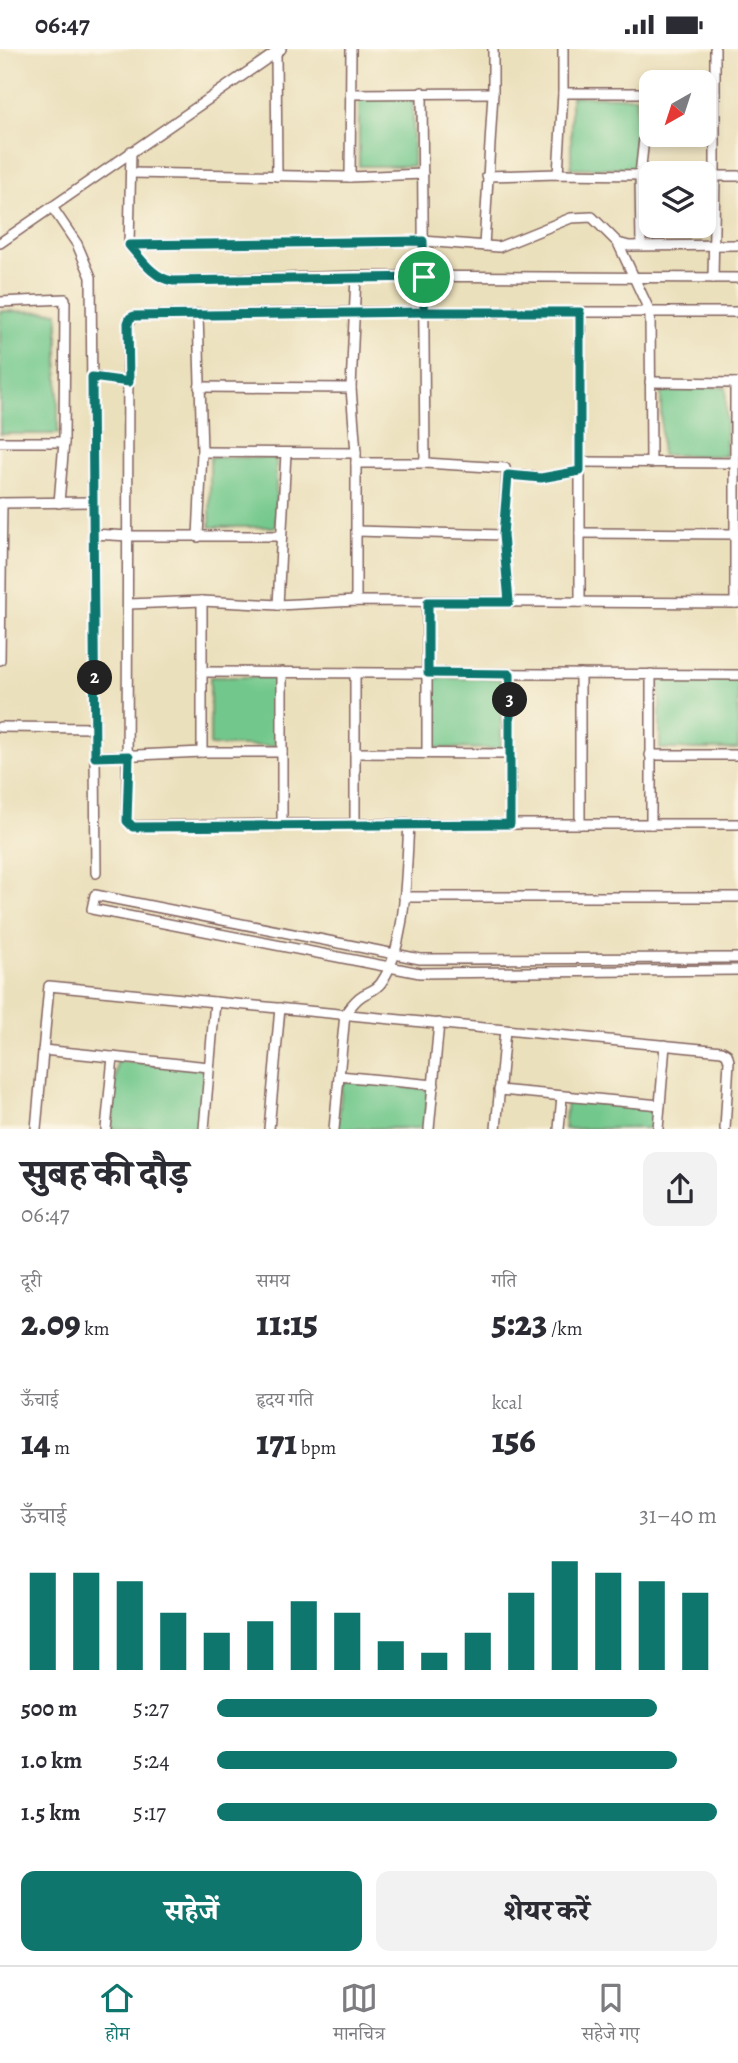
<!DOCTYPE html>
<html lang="hi">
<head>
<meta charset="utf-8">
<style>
	body { margin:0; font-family:Alegreya,"Noto Serif Devanagari",serif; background:#f2f2f3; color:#2b2b33; height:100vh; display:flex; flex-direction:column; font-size:26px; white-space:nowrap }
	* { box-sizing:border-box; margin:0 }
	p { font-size:23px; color:#7c7c81 }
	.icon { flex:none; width:38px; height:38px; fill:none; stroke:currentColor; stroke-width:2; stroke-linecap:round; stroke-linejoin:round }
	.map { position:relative; height:1080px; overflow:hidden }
	.side { display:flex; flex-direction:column; background:#fff; flex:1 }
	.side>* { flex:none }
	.needle { width:46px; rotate:219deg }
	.controls { position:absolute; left:639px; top:21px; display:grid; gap:14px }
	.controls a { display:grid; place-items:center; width:77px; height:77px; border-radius:14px; background:#fff; box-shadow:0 4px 10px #0003; font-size:35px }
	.pin { position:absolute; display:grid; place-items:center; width:60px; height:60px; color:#fff; margin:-30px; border:4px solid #fff; border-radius:50%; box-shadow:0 2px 7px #0007 }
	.km { position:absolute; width:35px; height:35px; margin:-18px; border-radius:50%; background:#222; color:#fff; font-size:19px; line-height:35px; text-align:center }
	.round { display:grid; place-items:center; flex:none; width:74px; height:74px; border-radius:14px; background:#f2f2f3 }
	.overview { display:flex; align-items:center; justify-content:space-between; height:119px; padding:0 21px }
	h1 { font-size:38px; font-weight:800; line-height:52px }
	.figures { display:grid; grid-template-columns:repeat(3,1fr); gap:10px; height:119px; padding:7px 21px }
	.figures div { display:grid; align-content:center }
	.figures b { font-size:35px; font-weight:800 }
	.figures small { font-size:19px; font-weight:400 }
	.figures p { font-size:19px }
	.chart { height:196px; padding:14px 21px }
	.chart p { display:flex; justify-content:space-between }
	.chart svg { width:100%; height:126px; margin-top:7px; stroke:#0f766e; stroke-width:6 }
	.action { display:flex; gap:14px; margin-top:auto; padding:14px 21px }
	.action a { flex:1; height:80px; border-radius:14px; background:#0f766e; color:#fff; font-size:28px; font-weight:800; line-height:80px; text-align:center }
	.action a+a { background:#f2f2f3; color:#2b2b33 }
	ul { padding:0 21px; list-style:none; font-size:23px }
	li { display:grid; grid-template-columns:112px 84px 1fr; align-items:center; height:52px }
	li i { height:18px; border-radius:9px; background:#0f766e }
	.status { display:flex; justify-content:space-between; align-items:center; height:49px; padding:0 35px; background:#fff; direction:ltr }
	.status svg { height:19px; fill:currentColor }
	.tab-bar { display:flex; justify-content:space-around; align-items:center; height:98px; border-top:2px solid #e1e1e2; background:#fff; font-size:19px; color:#7c7c81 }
	.tab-bar a { display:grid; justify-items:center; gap:4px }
	.tab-bar .on { color:#0f766e }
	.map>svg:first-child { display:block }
	.green { fill:#72c88c; stroke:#5e745c; stroke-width:2 }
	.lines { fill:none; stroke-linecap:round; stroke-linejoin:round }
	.minor-casing { stroke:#82635e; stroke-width:12 }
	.minor { stroke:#fff; stroke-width:9 }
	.route-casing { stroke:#fff; stroke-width:14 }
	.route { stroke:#0f766e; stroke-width:9 }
</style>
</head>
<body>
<div class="status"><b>06:47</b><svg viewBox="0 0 49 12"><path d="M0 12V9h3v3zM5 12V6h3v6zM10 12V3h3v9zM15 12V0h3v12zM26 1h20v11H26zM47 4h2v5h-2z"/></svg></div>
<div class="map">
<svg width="738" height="1080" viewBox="0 0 738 1080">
	<rect width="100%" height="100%" fill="#fcf5e5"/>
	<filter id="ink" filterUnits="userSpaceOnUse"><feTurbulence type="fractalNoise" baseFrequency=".0143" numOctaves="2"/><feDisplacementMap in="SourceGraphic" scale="14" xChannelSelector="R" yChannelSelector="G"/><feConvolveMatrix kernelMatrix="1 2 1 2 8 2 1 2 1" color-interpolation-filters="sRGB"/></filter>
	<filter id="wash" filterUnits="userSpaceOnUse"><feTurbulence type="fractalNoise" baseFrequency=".00686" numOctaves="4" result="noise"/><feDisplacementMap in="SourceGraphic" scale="28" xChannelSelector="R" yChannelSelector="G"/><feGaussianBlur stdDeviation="1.57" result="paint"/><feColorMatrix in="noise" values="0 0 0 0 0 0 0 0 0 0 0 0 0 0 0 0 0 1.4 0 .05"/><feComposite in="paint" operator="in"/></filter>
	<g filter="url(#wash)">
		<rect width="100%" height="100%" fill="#ebe0bc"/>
		<!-- green -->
		<g class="green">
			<rect x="359" y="47" width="54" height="70"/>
			<polygon points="571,47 636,48 636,119 571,119"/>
			<polygon points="0,262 58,263 58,385 0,385"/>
			<polygon points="661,338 726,338 726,407 661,406"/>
			<polygon points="210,408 276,409 276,478 210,478"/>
			<rect x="210" y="628" width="65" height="69"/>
			<polygon points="434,629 501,630 501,700 434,699"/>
			<rect x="660" y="629" width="78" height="71"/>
			<polygon points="117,1012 205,1020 200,1079 111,1080"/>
			<polygon points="342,1032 428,1040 425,1079 338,1080"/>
			<polygon points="567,1051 654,1060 652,1079 564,1080"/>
		</g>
	</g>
	<g filter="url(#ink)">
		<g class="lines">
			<!-- minor casing -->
			<g class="minor-casing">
				<g id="minor">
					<polyline points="276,4 277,127"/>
					<polyline points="422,43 425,414"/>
					<polyline points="563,44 651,44"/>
					<polyline points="704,44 715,44"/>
					<polyline points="350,45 493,44"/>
					<polyline points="131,102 129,196 423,192 499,198 571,169 592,168 618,194 629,197 738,196"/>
					<polyline points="131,124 350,128 423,125"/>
					<polyline points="558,125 563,44 563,0"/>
					<polyline points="487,127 558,125 640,126"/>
					<polyline points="715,127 738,127"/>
					<polyline points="350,128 351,0"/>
					<polyline points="52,158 77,195 91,228 96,824"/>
					<polyline points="0,194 281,0"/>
					<polyline points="618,194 650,263 651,414"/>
					<polyline points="641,195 640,126 649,44"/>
					<path d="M129 196C141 211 154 230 173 232L356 227 738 229"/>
					<polyline points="484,197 493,44 493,0"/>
					<polyline points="713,229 715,127 715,0"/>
					<polyline points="0,253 65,250 64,393 59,454"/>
					<polyline points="580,263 580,553"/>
					<polyline points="738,263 356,263 134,267 128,274 127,772 133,777 282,775 738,775"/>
					<polyline points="198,265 202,403 198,488"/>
					<polyline points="92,328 129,333"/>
					<polyline points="650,333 738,334"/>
					<polyline points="199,338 351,339"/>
					<polyline points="0,393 64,393"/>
					<polyline points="202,403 356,404"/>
					<polyline points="580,413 735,414"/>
					<polyline points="356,414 425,414 505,419 507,426 503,486 509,553"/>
					<polyline points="507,426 541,429 580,422"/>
					<polyline points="0,454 93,453"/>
					<polyline points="356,482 503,486"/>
					<polyline points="580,484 735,485"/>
					<polyline points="93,485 129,487 281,487"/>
					<polyline points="356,552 356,404 351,339 356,227"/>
					<polyline points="735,554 735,334"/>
					<polyline points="129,555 202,552 278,556 356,552 738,554"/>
					<polyline points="278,556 286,404"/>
					<polyline points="0,611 2,454"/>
					<polyline points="202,623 738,626"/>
					<polyline points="282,623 282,775"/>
					<polyline points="0,678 95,679"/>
					<polyline points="202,703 202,552"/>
					<polyline points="355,704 509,705"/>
					<polyline points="427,704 427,553"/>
					<polyline points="650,706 738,706"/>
					<polyline points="95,708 202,703 282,703"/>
					<polyline points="355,775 355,624"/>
					<polyline points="510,775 510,625"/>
					<polyline points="580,775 580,625"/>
					<polyline points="651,775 651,625"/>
					<polyline points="404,848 738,848"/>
					<polyline points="738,909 420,910 95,846 92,860 420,924 738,921"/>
					<polyline points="43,1001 209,1018"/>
					<polyline points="339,1027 434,1036"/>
					<polyline points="499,1041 660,1056"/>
					<polyline points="36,1080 49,937 722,1002 727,1005 729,1012 725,1080"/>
					<polyline points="106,1080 113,1008"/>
					<polyline points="204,1080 215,953"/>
					<polyline points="269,1080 280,959"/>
					<path d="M334 1080 345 965C350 958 356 950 363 946 370 942 376 941 381 934 407 898 406 819 409 775"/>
					<polyline points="429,1080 439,974"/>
					<polyline points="496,1080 505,981"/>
					<polyline points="559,1080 562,1047"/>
					<polyline points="658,1080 665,996"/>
				</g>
			</g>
			<!-- minor -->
			<use href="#minor" class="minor"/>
		</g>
	</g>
	<g class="lines" filter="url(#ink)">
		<!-- route casing -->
		<g class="route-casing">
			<path id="route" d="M424 228 173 232C154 230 141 210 129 196L423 192 424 263 134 267 130 269 128 274 129 333 92 328 95 708 129 707 127 772 133 778 510 775V625L428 624V553H509L503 486 508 426 541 429 580 422V263H424V228"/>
		</g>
		<!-- route -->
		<use href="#route" class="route"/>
	</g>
</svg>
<div class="controls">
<a><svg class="needle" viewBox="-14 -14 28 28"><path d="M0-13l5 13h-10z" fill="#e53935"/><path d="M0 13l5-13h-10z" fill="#7c7c81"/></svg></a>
<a><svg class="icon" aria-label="layers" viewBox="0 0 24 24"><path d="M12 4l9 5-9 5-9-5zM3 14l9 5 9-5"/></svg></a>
</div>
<div class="pin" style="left:424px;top:228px;background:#1e9e55"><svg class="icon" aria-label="arrive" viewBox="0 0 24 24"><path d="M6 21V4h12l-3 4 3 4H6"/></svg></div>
<b class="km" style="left:95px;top:629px">2</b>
<b class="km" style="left:510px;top:651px">3</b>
</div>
<section class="side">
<div class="overview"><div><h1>सुबह की दौड़</h1><p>06:47</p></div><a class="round"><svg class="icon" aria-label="share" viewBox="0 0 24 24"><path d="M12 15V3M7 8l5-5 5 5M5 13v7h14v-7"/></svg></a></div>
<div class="figures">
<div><p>दूरी</p><b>2.09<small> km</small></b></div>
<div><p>समय</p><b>11:15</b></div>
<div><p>गति</p><b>5:23<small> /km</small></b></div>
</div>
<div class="figures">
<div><p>ऊँचाई</p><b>14<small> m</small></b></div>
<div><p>हृदय गति</p><b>171<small> bpm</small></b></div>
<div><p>kcal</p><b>156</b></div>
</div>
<div class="chart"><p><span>ऊँचाई</span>31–40 m</p>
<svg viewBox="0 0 160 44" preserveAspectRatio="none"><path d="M5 44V10M15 44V10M25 44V13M35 44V24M45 44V31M55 44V27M65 44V20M75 44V24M85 44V34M95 44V38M105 44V31M115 44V17M125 44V6M135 44V10M145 44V13M155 44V17"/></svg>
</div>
<ul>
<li><b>500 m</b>5:27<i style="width:88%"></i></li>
<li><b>1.0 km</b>5:24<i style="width:92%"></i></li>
<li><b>1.5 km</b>5:17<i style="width:100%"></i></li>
</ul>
<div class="action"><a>सहेजें</a><a>शेयर करें</a></div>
</section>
<nav class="tab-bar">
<a class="on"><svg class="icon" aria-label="home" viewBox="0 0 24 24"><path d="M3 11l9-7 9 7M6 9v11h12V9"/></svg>होम</a>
<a><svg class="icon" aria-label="map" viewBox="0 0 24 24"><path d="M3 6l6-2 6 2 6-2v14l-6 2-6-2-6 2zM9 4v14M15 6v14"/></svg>मानचित्र</a>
<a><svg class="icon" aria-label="saved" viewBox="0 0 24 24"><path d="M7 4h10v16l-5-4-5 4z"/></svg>सहेजे गए</a>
</nav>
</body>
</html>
